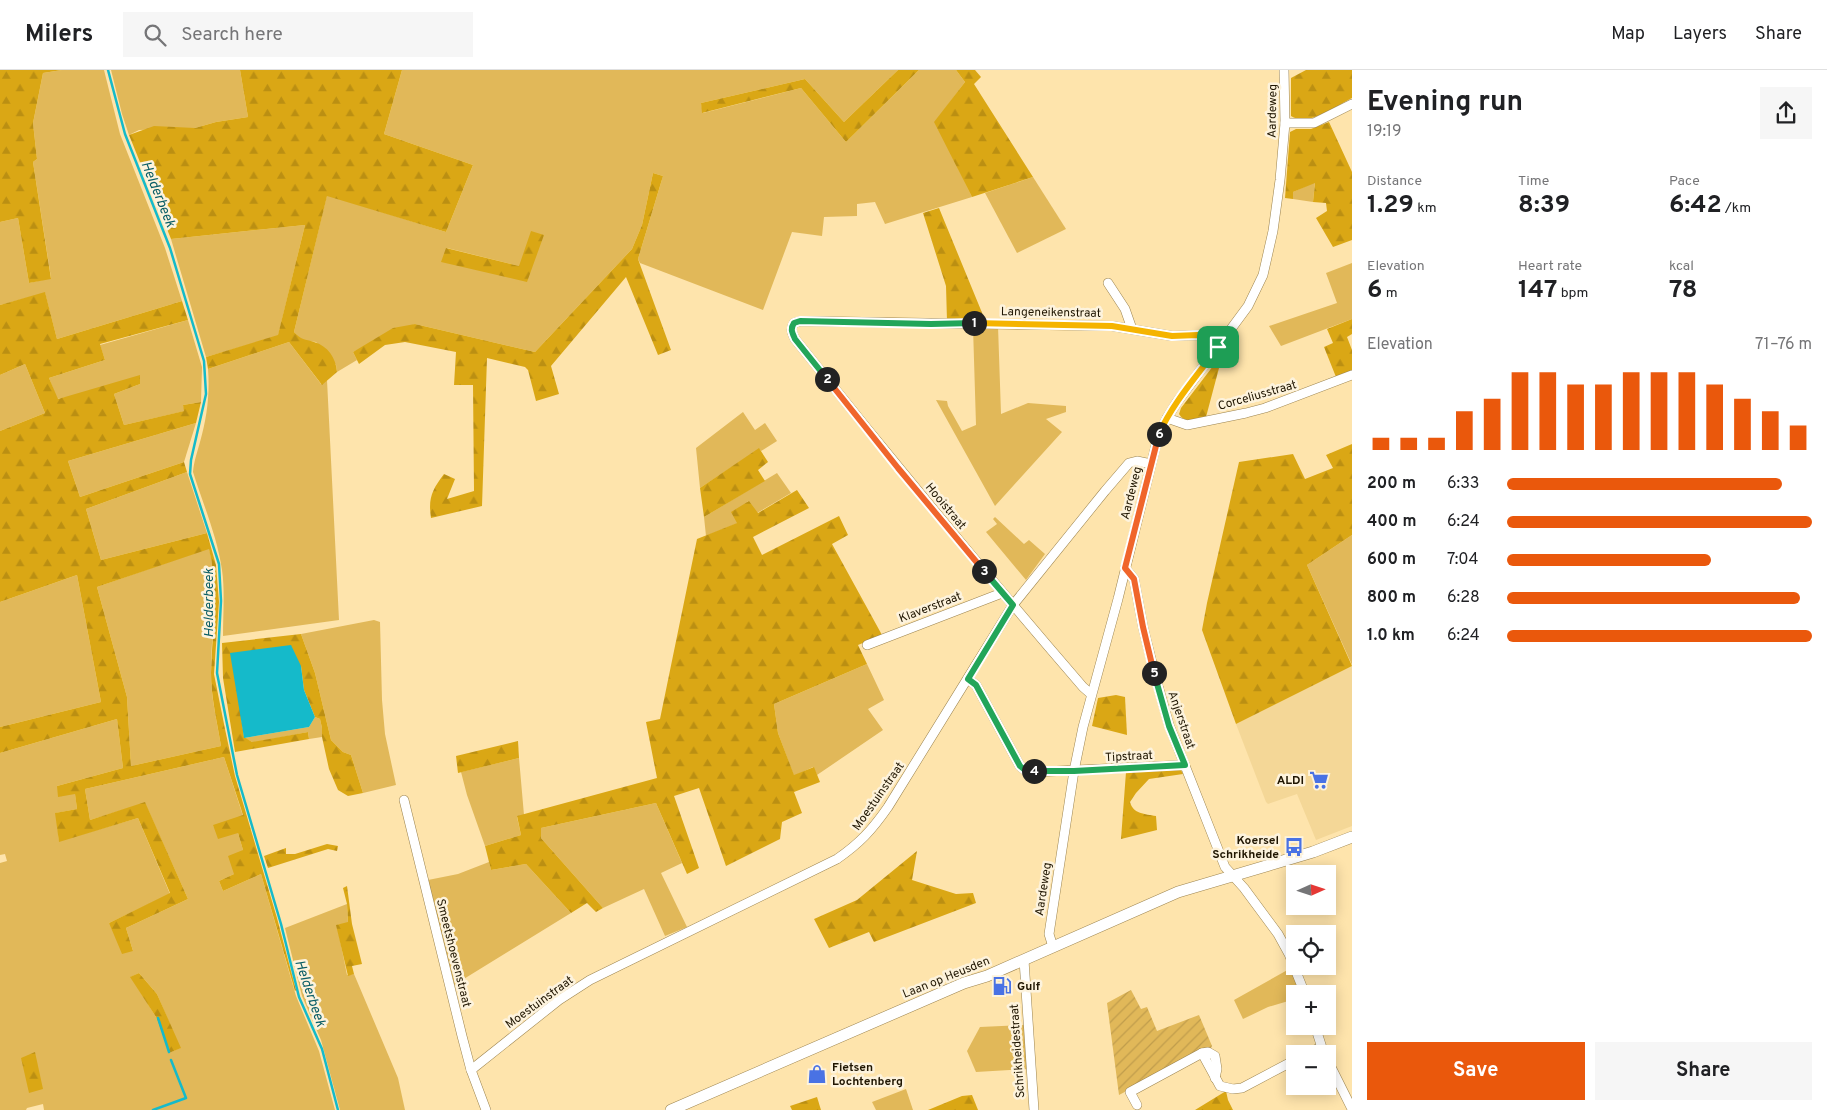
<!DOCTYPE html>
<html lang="en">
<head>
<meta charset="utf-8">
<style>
	body { margin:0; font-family:Overpass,sans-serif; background:#f6f6f6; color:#202124; height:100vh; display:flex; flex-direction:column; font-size:19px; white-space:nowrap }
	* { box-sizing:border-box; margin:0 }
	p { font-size:16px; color:#757577 }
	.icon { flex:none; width:28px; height:28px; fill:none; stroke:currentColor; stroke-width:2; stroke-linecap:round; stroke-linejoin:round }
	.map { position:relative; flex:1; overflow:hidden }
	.side { display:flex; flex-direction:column; background:#fff; width:475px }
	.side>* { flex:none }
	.needle { width:32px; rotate:87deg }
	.buttons { position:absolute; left:1286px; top:795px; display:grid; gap:10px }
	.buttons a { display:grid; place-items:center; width:50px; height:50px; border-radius:0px; background:#fff; box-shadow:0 2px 12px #0003; font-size:25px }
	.pin { position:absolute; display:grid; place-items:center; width:42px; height:42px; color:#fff; margin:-21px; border-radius:10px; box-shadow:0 2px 8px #0006 }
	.km { position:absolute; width:25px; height:25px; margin:-12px; border-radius:50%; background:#222; color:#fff; font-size:14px; line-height:25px; text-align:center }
	.round { display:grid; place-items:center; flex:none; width:52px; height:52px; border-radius:0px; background:#f6f6f6 }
	.headline { display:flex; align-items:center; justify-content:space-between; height:85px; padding:0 15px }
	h1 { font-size:28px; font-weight:700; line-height:38px }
	.stats { display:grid; grid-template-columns:repeat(3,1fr); gap:8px; height:85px; padding:5px 15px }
	.stats div { display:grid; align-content:center }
	.stats b { font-size:25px; font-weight:700 }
	.stats small { font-size:14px; font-weight:400 }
	.stats p { font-size:14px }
	.chart { height:140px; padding:10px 15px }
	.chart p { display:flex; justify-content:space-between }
	.chart svg { width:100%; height:90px; margin-top:5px; stroke:#ea580c; stroke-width:6 }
	.cta { display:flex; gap:10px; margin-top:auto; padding:10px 15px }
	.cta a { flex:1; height:58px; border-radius:0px; background:#ea580c; color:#fff; font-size:20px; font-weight:700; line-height:58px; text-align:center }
	.cta a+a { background:#f6f6f6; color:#202124 }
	ul { padding:0 15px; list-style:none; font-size:16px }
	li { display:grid; grid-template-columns:80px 60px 1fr; align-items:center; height:38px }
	li i { height:12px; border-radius:6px; background:#ea580c }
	header { display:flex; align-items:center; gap:30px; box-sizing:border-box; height:70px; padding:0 25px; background:#fff; border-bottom:1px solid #e0e0e0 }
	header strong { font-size:24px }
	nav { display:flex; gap:28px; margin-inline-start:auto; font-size:18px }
	.search { width:350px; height:45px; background:#f6f6f6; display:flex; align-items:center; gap:12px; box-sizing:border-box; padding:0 18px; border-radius:0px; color:#757577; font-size:19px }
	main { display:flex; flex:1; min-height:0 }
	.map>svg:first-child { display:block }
	.built { fill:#f4d797 }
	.grass { fill:#e1b859; fill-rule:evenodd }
	.forest { fill:url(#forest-firs); fill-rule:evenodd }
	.garden { fill:url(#garden-furrows) }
	.water { fill:#15baca }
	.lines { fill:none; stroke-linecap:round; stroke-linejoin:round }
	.stream { stroke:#15baca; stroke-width:2.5 }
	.minor-casing { stroke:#9c844f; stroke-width:10 }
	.tertiary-casing { stroke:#9c844f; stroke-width:12 }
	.minor { stroke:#fff; stroke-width:9 }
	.tertiary { stroke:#fff; stroke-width:11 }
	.split-1-casing { stroke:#fff; stroke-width:10 }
	.split-2-casing { stroke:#fff; stroke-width:10 }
	.split-3-casing { stroke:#fff; stroke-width:10 }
	.split-4-casing { stroke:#fff; stroke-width:10 }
	.split-5-casing { stroke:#fff; stroke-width:10 }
	.split-6-casing { stroke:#fff; stroke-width:10 }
	.split-7-casing { stroke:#fff; stroke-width:10 }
	.split-1 { stroke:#f5b400; stroke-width:6 }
	.split-2 { stroke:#22a559; stroke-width:6 }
	.split-3 { stroke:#f0652b; stroke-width:6 }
	.split-4 { stroke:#22a559; stroke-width:6 }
	.split-5 { stroke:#22a559; stroke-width:6 }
	.split-6 { stroke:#f0652b; stroke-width:6 }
	.split-7 { stroke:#f5b400; stroke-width:6 }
	.labels { text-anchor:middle; stroke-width:5; stroke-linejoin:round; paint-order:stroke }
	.street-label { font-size:12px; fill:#201602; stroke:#fdf3dd }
	.poi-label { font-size:12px; font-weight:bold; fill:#201602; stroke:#fdf3dd; text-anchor:end }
	.water-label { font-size:14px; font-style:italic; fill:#0b5e67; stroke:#fdf3dd }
</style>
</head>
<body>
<header>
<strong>Milers</strong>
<div class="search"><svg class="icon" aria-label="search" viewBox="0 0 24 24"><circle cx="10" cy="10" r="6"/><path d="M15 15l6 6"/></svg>Search here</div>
<nav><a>Map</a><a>Layers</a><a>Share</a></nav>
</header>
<main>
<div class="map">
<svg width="1352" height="1040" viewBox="0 0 1352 1040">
	<defs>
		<pattern id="forest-firs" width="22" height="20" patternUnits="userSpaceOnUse" patternTransform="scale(1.25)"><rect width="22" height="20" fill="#daa715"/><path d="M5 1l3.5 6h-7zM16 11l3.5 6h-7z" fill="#bb8f12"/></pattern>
		<pattern id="garden-furrows" width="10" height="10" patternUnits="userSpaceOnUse" patternTransform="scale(1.25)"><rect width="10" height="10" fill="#e1b859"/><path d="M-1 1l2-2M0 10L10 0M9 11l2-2" fill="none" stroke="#c19d4c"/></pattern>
	</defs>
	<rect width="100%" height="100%" fill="#fee4ac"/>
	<!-- built -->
	<polygon class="built" points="1352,596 1352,756 1316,770 1297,724 1268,734 1266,732 1236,654"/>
	<!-- grass -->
	<g class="grass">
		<polygon points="62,0 104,0 120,64 165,178 182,231 57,269 45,223 0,235 0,152 18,148 29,213 51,208 33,92 37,89 33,53 43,3"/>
		<polygon points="111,0 240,0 248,47 216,52 195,58 139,60 129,65 122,44"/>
		<path d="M402 0H898L844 52 805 9 701 33 703 43 801 18 846 72 919 0H956L965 12 935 52 972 127 885 154 875 132 857 134V146L824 147 822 166 792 162 763 240 640 193 638 189 663 106 653 103 642 155 632 179 535 282 415 254 353 282 357 290 337 302 336 295 316 272 301 270 294 262 327 125 446 162 473 95 384 64ZM447 178 519 196 442 191Z"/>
		<polygon points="1033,107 1066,159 1017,183 985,123"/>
		<polygon points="1315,112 1313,132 1293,129 1293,122"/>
		<polygon points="305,155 278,266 206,287 171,169"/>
		<polygon points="1352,193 1352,249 1281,276 1269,256 1337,233 1326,203"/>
		<polygon points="188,250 202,297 201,332 183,335 185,341 124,355 114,324 140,314 57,329 49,308 105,290 100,275"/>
		<polygon points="998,256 1001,344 1028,333 1066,336 1066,342 1046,349 1062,362 995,436 936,330 947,331 948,336 962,361 976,355 973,257"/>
		<path d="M289 272 321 314 327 310 339 550 223 566C223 544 225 521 222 500 217 466 203 434 193 402 194 391 197 383 200 372 207 348 210 323 208 299Z"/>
		<polygon points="25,294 45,343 0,361 0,305"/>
		<polygon points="743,342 755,360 765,353 777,371 761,381 759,379 700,418 696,378"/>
		<polygon points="196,353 184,392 80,427 68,391"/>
		<polygon points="187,402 207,463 101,490 86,439"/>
		<polygon points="777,403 791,423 757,443 748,431 738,453 706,466 704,447"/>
		<polygon points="995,447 1024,474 1029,470 1045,484 1026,510 986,462 997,454 993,449"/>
		<polygon points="1352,465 1352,595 1307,495"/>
		<path d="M209 478C219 522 211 561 211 604 211 628 217 652 221 676L131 696 127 627 97 517Z"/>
		<polygon points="77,505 101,632 0,657 0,532"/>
		<polygon points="374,550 380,552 382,630 385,664 396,715 363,723 351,685 343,682 331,670 315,603 301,564"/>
		<polygon points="867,594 884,630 868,639 883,660 817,705 813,697 794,706 778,663 774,634"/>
		<polygon points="315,647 320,649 322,658 322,667 309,669 308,662 257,672 252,672 244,668 309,657"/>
		<path d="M117 649 123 698 57 716 75 723 77 739 56 743 59 771 138 748 170 824 109 853 133 881 126 858 188 829 145 733 90 750 85 719 224 687 243 746 213 756 238 763 243 780 234 804 219 811 223 821 261 804 296 926 319 981 335 1040H44L43 1034 27 1038 26 1040H0V793L7 791 5 784 0 785V683ZM139 903 157 924 180 978 169 983 156 947 131 907Z"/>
		<polygon points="519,688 524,745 517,747 521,765 485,776 467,725 461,702"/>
		<polygon points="656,733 682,793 661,803 687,857 665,866 644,819 603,838 541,768 541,758"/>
		<polygon points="489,792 491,800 526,794 571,843 454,915 428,810 458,804"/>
		<polygon points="347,834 348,853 337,855 347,905 354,904 398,1008 405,1040 340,1040 321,970 302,926 285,858"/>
		<polygon points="1291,898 1301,924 1295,924 1295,929 1268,937 1243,949 1234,930"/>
		<polygon points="1024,955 1028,999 976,1002 967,981 980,957"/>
		<polygon points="906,1019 913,1040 876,1040 872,1032"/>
	</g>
	<!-- forest -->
	<g class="forest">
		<polygon points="0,0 62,0 43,3 33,53 37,89 33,92 51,209 29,213 18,148 0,152"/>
		<path d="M240 0H402L384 64 473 95 446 162 327 126 294 262C301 270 305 269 314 272 328 276 336 288 337 302L322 315 289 272 208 299 206 287 278 265 305 155 171 169 129 65 154 56 195 58 216 52 248 47Z"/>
		<polygon points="898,0 919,0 846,72 801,18 702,43 701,33 805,9 844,52"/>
		<polygon points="956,0 975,0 981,7 974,14 1033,107 972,127 934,52 965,12"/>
		<path d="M1306 0H1352V28C1336 36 1309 57 1291 46V8Z"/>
		<polygon points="1329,52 1352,102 1352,170 1333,177 1316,148 1327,141 1326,133 1313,132 1315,113 1293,122 1293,129 1285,128 1290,62 1296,59 1311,59"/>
		<path d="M653 103 663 106 638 189 671 280 658 285 626 207 551 296 559 324 536 331 528 300 525 297 487 288 482 436 431 448C428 428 432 420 444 404L455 409 447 429 474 421 473 315H454L456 282 405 272 385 275 359 294 353 282 393 258 415 254 535 282 632 179 642 155Z"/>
		<polygon points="939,138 985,250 947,251 946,216 923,143"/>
		<polygon points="531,161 544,165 527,212 441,192 446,178 519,196"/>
		<path d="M45 222 57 269 182 231 188 250 100 274 105 290 49 308 58 329 140 305V314L114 324 124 355 184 341 183 335 201 332 196 353 68 391 80 427 184 392 187 402 86 439 101 490 207 463 216 495 219 532 214 604 225 659 235 706 277 848 296 920 295 921 261 804 223 821 219 811 234 804 228 786 243 780 238 763 218 769 213 755 243 745 224 687 85 719 90 750 145 732 188 829 126 858 133 881 122 884 109 853 170 823 138 748 59 772 55 743 77 739 75 724 58 727 57 716 123 698 117 649 0 683V657L101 632 77 505 0 532V361L45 343 25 294 0 305V235ZM209 479C219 520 212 561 211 603 211 627 217 652 221 676L131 696 127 627 97 517Z"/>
		<polygon points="1352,249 1352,264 1347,267 1352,280 1352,300 1336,307 1324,277 1333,273 1327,259"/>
		<path d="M1223 283 1206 347C1196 349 1185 354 1179 344L1181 338Z"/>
		<polygon points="1352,374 1352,465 1307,495 1352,596 1236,654 1202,560 1207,533 1239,392 1293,384 1305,409 1333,398 1326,385"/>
		<polygon points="759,378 768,392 758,400 765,411 704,447 700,418"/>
		<polygon points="797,420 809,438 753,467 762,485 839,446 848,465 832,474 882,565 858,575 867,594 774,634 778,663 794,705 814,697 820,712 794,722 802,743 782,752 780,769 726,796 699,718 674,726 699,798 687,804 656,733 541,758 541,768 603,838 596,842 587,833 571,843 526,794 491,800 485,776 521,765 517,746 657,708 646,652 660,649 697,469 737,453 731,442 749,431 758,443"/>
		<polygon points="301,564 315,603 331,670 343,682 351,685 363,723 348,726 338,720 329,699 322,667 322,658 320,649 315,647 304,620 301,596 241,646 244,667 252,672 308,662 309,669 235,682 223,608 222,573"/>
		<polygon points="1116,625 1125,627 1127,665 1092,656 1098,628"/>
		<polygon points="518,671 519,688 458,703 456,686"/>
		<path d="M1180 698 1183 704 1149 709 1136 723 1130 732C1133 744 1145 744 1156 746L1157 760 1121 769 1126 702Z"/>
		<polygon points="327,774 338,776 337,781 328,779 268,798 264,786 286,778 286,784 295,784"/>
		<polygon points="917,781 912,810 956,824 973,823 976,833 874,872 869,862 829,878 814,849 857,830"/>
		<polygon points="347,816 352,854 362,894 352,896 354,904 348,906 336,855 348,852 347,834 343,818"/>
		<polygon points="139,903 157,924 181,978 169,983 156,947 130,907"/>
		<polygon points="35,982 43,1019 29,1023 21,988"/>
		<polygon points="1226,1021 1228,1030 1233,1040 1195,1040"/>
		<polygon points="972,1025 978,1040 928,1040 962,1026"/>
		<polygon points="817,1027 821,1040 792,1040 790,1036"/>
	</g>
	<!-- garden -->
	<polygon class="garden" points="1131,920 1141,939 1147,937 1157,961 1199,945 1212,976 1211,978 1206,979 1119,1025 1107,933"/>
	<!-- water -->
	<polygon class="water" points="291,575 301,596 304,620 315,647 309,657 244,668 230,583"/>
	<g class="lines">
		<!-- stream -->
		<g class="stream">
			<polyline points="108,0 125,64 170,178 204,291 206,324 191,390 190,404 219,494 221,531 217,603 237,705 281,854 299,927 322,979 338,1040"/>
			<polyline points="158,948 169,982"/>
			<polyline points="153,1040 186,1028 171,990"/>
		</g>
		<!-- minor casing -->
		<g class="minor-casing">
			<g id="minor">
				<polyline points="1285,53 1314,53 1352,34"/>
				<polyline points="1108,213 1125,239 1132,259"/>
				<polyline points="1167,348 1187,355 1246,343 1265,338 1352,305"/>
				<polyline points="1125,498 1134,509 1143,557 1155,605 1169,655 1225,797 1244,818 1278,864 1289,884 1305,924"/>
				<polyline points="867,575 1002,523"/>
				<polyline points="968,609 976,615 1020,696 1025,700 1035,702 1185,695"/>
				<path d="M1091 624 1083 617C984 502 889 387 795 269 792 263 790 259 794 253L801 251 1112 256 1172 266 1198 265 1211 270 1219 277"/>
				<polyline points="404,730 462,966 471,1000 486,1040"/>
				<polyline points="1053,877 1049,864 1074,701 1083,657 1118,529 1159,363 1167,348 1177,332 1248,236 1263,205 1273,161 1280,110 1285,53 1284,0"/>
				<polyline points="1024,890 1034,1040"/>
				<polyline points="1315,956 1324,984"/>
				<polyline points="1202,983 1220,1016 1233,1019 1242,1018 1295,990"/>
				<polyline points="1307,984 1321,977"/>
				<polyline points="1328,991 1352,1039"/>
				<path d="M471 1000 559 930 590 910 837 789C860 773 872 760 888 737L1013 535 1105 421 1129 393 1137 391 1151 394"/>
				<polyline points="1137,1035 1130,1022 1202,983 1208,982 1215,986 1217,999 1215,1008"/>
			</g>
		</g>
		<!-- tertiary casing -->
		<g class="tertiary-casing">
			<polyline id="tertiary" points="671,1040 964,913 987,906 1178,822 1313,782 1352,767"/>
		</g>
		<!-- minor -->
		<use href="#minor" class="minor"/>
		<!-- tertiary -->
		<use href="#tertiary" class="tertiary"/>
	</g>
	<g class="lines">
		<!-- split-1 casing -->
		<g class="split-1-casing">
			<polyline id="split-1" points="974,253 1112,256 1172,266 1198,265 1211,270 1218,277"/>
		</g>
		<!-- split-2 casing -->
		<g class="split-2-casing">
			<path id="split-2" d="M827 309 795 269C792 262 790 259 794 253L800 251 931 254 974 253"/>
		</g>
		<!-- split-3 casing -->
		<g class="split-3-casing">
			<polyline id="split-3" points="827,309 898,398 984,501"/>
		</g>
		<!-- split-4 casing -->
		<g class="split-4-casing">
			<polyline id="split-4" points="984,501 1013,535 968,609 976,615 1020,696 1025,700 1034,701"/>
		</g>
		<!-- split-5 casing -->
		<g class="split-5-casing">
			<polyline id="split-5" points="1034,701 1074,701 1185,695 1169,656 1154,603"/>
		</g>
		<!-- split-6 casing -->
		<g class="split-6-casing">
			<polyline id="split-6" points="1154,603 1143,557 1134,509 1125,498 1159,364"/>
		</g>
		<!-- split-7 casing -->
		<g class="split-7-casing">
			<path id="split-7" d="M1159 364C1173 332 1198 305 1218 277"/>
		</g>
		<!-- split-1 -->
		<use href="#split-1" class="split-1"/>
		<!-- split-2 -->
		<use href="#split-2" class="split-2"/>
		<!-- split-3 -->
		<use href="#split-3" class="split-3"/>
		<!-- split-4 -->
		<use href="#split-4" class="split-4"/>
		<!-- split-5 -->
		<use href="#split-5" class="split-5"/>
		<!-- split-6 -->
		<use href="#split-6" class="split-6"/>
		<!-- split-7 -->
		<use href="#split-7" class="split-7"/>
	</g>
	<!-- icons -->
	<defs>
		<g id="supermarket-bare" transform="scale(1.5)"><path d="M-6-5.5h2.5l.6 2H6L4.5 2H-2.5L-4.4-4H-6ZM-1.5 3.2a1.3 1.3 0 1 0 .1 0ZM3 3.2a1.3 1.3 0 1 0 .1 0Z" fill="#4972e4" stroke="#fdf3dd" stroke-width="2.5" paint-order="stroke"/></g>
		<g id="bus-bare" transform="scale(1.5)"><path d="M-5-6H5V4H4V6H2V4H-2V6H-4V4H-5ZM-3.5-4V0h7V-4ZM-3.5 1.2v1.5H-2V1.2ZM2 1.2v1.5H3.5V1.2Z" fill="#4972e4" stroke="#fdf3dd" stroke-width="2.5" paint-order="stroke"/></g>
		<g id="fuel-bare" transform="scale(1.5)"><path d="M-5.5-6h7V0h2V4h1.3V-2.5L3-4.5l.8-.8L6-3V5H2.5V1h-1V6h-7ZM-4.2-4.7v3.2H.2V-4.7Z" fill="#4972e4" stroke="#fdf3dd" stroke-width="2.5" paint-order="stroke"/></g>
		<g id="shop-bare" transform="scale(1.5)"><path d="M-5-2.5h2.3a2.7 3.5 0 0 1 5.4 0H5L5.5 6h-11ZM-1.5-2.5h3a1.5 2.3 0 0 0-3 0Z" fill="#4972e4" stroke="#fdf3dd" stroke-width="2.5" paint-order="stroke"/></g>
	</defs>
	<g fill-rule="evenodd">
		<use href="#supermarket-bare" x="1319" y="710"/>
		<use href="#bus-bare" x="1294" y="777"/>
		<use href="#fuel-bare" x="1002" y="916"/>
		<use href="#shop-bare" x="817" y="1004"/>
	</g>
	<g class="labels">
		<!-- street labels -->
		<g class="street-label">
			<text transform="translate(1272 41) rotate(-89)" y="4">Aardeweg</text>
			<text transform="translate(1051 242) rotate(1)" y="4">Langeneikenstraat</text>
			<text transform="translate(1257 325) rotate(-16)" y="4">Corceliusstraat</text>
			<text transform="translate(1131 423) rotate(-76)" y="4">Aardeweg</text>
			<text transform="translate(946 436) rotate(50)" y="4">Hooistraat</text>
			<text transform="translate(930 537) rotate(-21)" y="4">Klaverstraat</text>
			<text transform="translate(1182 650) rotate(71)" y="4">Anjerstraat</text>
			<text transform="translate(1129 686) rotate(-3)" y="4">Tipstraat</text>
			<text transform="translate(878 726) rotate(-55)" y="4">Moestuinstraat</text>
			<text transform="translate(1043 819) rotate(-81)" y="4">Aardeweg</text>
			<text transform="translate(454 883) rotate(76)" y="4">Smeetshoevenstraat</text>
			<text transform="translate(946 907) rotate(-22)" y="4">Laan op Heusden</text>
			<text transform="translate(539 932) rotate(-36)" y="4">Moestuinstraat</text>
			<text transform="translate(1017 981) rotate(-94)" y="4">Schrikheidestraat</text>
		</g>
		<!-- poi labels -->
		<g class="poi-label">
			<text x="1304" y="714">ALDI</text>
			<text x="1279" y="774">Koersel<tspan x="1279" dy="14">Schrikheide</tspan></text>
			<text x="1017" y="920" text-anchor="start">Gulf</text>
			<text x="832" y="1001" text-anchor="start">Fietsen<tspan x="832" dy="14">Lochtenberg</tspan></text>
		</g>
		<!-- water labels -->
		<g class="water-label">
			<text transform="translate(159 124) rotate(68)" y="5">Helderbeek</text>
			<text transform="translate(208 533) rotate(-90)" y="5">Helderbeek</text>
			<text transform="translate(311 923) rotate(71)" y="5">Helderbeek</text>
		</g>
	</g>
</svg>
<div class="buttons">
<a><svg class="needle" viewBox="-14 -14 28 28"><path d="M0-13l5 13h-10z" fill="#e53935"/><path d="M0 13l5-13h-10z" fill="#757577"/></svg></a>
<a><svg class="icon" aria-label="locate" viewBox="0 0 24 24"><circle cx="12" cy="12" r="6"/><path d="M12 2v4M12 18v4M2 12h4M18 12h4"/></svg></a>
<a>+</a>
<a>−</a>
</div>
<div class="pin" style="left:1218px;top:277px;background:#1e9e55"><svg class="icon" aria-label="arrive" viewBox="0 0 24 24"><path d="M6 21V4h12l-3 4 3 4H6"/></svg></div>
<b class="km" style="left:974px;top:253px">1</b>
<b class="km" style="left:827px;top:309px">2</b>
<b class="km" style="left:984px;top:501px">3</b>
<b class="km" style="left:1034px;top:701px">4</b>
<b class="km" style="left:1154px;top:603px">5</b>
<b class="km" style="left:1159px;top:364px">6</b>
</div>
<section class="side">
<div class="headline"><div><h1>Evening run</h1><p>19:19</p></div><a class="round"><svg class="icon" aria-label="share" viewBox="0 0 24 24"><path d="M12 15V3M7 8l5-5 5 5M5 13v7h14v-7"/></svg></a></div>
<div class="stats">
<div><p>Distance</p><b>1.29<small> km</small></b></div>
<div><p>Time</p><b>8:39</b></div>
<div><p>Pace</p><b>6:42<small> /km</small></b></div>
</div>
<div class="stats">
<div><p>Elevation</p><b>6<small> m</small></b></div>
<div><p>Heart rate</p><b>147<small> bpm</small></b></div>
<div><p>kcal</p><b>78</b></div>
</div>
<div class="chart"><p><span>Elevation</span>71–76 m</p>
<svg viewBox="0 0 160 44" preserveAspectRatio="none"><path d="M5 44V38M15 44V38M25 44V38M35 44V25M45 44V19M55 44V6M65 44V6M75 44V12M85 44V12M95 44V6M105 44V6M115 44V6M125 44V12M135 44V19M145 44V25M155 44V32"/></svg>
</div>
<ul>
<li><b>200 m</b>6:33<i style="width:90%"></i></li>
<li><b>400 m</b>6:24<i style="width:100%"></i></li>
<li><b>600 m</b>7:04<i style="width:67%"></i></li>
<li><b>800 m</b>6:28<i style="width:96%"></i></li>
<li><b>1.0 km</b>6:24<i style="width:100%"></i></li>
</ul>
<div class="cta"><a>Save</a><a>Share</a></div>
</section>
</main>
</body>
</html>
